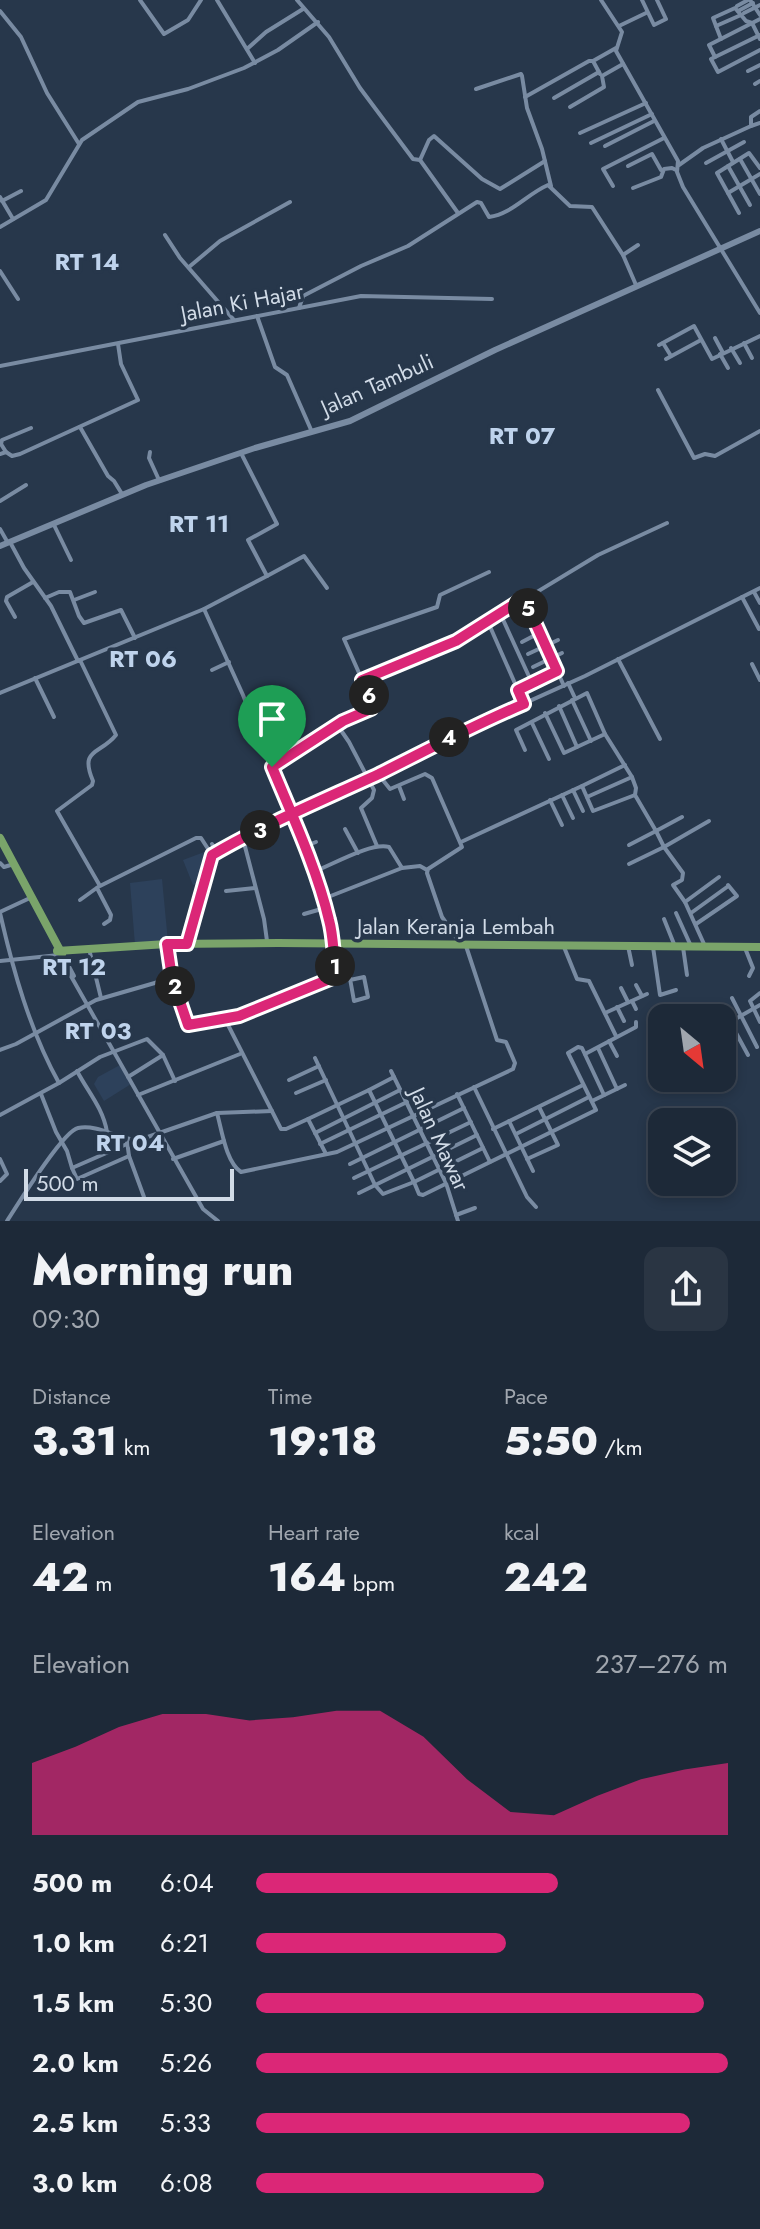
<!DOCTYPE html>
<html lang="en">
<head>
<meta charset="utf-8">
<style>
	body { margin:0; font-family:Jost,sans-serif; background:#2a3543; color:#f1f3f6; height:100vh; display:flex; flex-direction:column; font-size:30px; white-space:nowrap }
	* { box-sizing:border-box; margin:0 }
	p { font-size:26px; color:#a0a6ae }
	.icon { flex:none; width:44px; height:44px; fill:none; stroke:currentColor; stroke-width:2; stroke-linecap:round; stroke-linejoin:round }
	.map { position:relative; height:1221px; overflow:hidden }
	.drawer { display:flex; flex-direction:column; background:#1d2938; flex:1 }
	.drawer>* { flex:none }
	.needle { width:52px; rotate:151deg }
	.fabs { position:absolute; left:648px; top:1004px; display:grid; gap:16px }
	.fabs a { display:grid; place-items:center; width:88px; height:88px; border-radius:16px; background:#1d2938; box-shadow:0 4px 12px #0003,0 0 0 2px #3b4553; font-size:40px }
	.scale { position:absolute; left:24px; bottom:20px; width:210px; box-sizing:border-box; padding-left:8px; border:4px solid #d1dbe7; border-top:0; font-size:22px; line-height:28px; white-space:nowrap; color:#d1dbe7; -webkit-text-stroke:6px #27374b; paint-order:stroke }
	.pin { position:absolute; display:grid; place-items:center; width:68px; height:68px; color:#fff; margin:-82px -34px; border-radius:50% 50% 50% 0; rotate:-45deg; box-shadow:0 0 8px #0007 }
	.pin .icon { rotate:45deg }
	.km { position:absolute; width:40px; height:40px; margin:-20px; border-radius:50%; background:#222; color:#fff; font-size:22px; line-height:40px; text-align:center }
	.round { display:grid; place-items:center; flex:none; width:84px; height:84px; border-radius:16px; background:#2a3543 }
	.summary { display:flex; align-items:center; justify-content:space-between; height:136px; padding:0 32px }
	h1 { font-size:44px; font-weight:800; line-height:60px }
	.stats { display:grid; grid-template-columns:repeat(3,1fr); gap:12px; height:136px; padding:8px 32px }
	.stats div { display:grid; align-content:center }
	.stats b { font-size:40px; font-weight:800 }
	.stats small { font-size:22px; font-weight:400 }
	.stats p { font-size:22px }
	.chart { height:224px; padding:16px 32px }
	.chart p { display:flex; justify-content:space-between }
	.chart svg { width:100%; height:144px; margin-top:8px; fill:#db2777; opacity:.7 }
	ul { padding:0 32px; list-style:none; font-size:26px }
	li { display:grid; grid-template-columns:128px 96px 1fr; align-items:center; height:60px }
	li i { height:20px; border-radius:10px; background:#db2777 }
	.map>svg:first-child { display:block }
	.built { fill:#2d415b }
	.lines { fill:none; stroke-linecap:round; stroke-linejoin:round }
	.minor { stroke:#798ba2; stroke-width:4 }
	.tertiary { stroke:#798ba2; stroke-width:6 }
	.primary { stroke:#7aa46a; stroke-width:8 }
	.route-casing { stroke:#fff; stroke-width:16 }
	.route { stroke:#db2777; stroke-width:10 }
	.labels { text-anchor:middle; stroke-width:7; stroke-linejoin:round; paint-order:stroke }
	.street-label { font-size:22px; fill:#d1dbe7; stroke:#27374b }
	.neighbourhood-label { font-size:24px; font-weight:bold; fill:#bfd3ec; stroke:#27374b }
</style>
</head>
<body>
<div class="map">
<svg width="760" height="1221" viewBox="0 0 760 1221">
	<rect width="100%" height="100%" fill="#27374b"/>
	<!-- built -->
	<g class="built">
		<polygon points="207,851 210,857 203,882 193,885 183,860"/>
		<polygon points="162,879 168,942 135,945 130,883"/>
		<polygon points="120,1065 131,1084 104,1101 94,1084 98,1077"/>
	</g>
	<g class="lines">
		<!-- minor -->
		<g class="minor">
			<polyline points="140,0 164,34 188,20 201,0"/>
			<polyline points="217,0 255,63"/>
			<polyline points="297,0 329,37 360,88 413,159 420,160 458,213"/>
			<polyline points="601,0 622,32 616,51 678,161 677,172 683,187 760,313"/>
			<polyline points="642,0 654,25 666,19 657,0"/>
			<polyline points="750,0 760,15"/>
			<polyline points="737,6 748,0"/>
			<polyline points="0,11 21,37 47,93 79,144"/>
			<polyline points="738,11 753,3"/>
			<polyline points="744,13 760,5"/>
			<polyline points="619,26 646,13"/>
			<polyline points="716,26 713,18 735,8 741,15"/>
			<polyline points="760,35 711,59 718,72 760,50"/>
			<polyline points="721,39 716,26 741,15 746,21 752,23 760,39"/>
			<polyline points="247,49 266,32 303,9"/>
			<polyline points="715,57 709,45 760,19"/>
			<polyline points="748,71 760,65"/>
			<polyline points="600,74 593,61 616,48"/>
			<polyline points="755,84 760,81"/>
			<polyline points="476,89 521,74 522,76 527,108 542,149 551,186"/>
			<polyline points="525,97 589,61 593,61"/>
			<polyline points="554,98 599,72"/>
			<polyline points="570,107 604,87 602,76 623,64"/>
			<polyline points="751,126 760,123"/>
			<polyline points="580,133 646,103"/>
			<polyline points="721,139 733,162"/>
			<polyline points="591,143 652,114"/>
			<polyline points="605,146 654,121"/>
			<polyline points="740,159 760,194"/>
			<polyline points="420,160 429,140 434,136 482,179 500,189 545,161"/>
			<polyline points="706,163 744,142"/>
			<polyline points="679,165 703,148 751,126 751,117 760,111"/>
			<polyline points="628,166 652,154 661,170"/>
			<polyline points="728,166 750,205"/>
			<polyline points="613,186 603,169 664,138"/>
			<polyline points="633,188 661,177 664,169 672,168 676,170"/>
			<polyline points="728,193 717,173 749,153 760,168"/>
			<polyline points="0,197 13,219"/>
			<polyline points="2,201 21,191"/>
			<polyline points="739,213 728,193 760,174"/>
			<polyline points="0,227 46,200 82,140 138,102 188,89 244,68 278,50 318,22"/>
			<polyline points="165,235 180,258 234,320"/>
			<polyline points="623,255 638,245"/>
			<polyline points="189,267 220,241 290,202"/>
			<polyline points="0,271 18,299"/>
			<path d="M299 308 303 296 361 266 408 246 477 202 481 203 489 217C512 214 527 194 548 185L570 206 592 207 623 255 636 285"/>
			<polyline points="257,316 275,367 287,375 312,432"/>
			<polyline points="715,338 723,353"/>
			<polyline points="663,343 671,356"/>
			<polyline points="744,343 752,358"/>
			<polyline points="659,345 694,326 712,359 760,336"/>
			<polyline points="731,348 740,363"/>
			<polyline points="720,354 728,368"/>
			<polyline points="666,359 701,340"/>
			<polyline points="0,366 361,296 492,299"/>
			<polyline points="658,390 694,458 705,454 715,456 760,431"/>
			<polyline points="80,427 108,476 114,481 122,494"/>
			<polyline points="6,452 1,444 2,440 31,428"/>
			<polyline points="150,452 149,458 159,480"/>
			<polyline points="0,454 6,452 12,456 20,454 138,400 121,364 118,344"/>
			<polyline points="0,501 26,485"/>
			<polyline points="54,525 71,560"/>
			<polyline points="0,529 8,543"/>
			<polyline points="10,542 24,568 51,606 78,661"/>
			<polyline points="267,576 304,556 327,588"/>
			<polyline points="754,592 760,603"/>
			<polyline points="742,597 759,629"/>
			<polyline points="45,598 59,592 70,592 79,616 84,623 121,610 135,638"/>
			<polyline points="524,598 564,686"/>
			<polyline points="74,600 95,592"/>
			<polyline points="500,613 532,683"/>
			<polyline points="15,617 6,601 7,597 33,582"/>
			<polyline points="488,622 524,704"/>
			<polyline points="522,642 539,633"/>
			<polyline points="528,654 558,640"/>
			<polyline points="618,659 660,739"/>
			<path d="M80 660 116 735C100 755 79 748 93 781L92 785 57 811 100 886 196 838H201L212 855"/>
			<polyline points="752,664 760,680"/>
			<polyline points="533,667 562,653"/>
			<polyline points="212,670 229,662"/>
			<polyline points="35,678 54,717"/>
			<polyline points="362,680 456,641 598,555 667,523"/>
			<polyline points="568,683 575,698"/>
			<polyline points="518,690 557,671"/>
			<polyline points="0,693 204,609 267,576 248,540 277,524 241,453"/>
			<polyline points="572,700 591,741"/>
			<polyline points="559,706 577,747"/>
			<polyline points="532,723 549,759"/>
			<polyline points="338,726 349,742 374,790 372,798 361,808 377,846"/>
			<polyline points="605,734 632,777 636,788 635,795 656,831 682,817"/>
			<polyline points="525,750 516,730 587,693 605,734 564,753 545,713"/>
			<polyline points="272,767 343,721 372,707 371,700 344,639 437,607 440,595 489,572"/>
			<polyline points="378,774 390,789 425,774 432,778 462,847 428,869 427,873 442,917 461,944"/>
			<polyline points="399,786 404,799"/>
			<polyline points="582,786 625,765"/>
			<polyline points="573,790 583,811"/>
			<polyline points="562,795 573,818"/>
			<polyline points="587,797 632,777"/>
			<polyline points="550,800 562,825"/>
			<polyline points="345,829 358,853"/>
			<polyline points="243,839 264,919 267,941"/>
			<polyline points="461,842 582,786 593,811 635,795"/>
			<polyline points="212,844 217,852"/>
			<polyline points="629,845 656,831 664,847 709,821"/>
			<polyline points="303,847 316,842"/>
			<polyline points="0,863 4,867 14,864"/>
			<polyline points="629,864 664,847 683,873 682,880 673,885 685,902"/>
			<path d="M313 872C332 865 371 842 389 847L402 868 420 866 427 870"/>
			<polyline points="97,888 111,915 110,920 104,924"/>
			<polyline points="226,891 255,888"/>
			<polyline points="323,899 402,868"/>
			<polyline points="80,900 98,887"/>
			<polyline points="0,912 30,898"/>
			<path d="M0 913C13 970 30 1031 59 1083"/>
			<polyline points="676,913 690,944"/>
			<polyline points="691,913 727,887"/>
			<polyline points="304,914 325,908"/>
			<polyline points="664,919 674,944"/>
			<polyline points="696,924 737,896 728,885"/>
			<polyline points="187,943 212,855 443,740 585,676 760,588"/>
			<polyline points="704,944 685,902 719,877"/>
			<path d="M167 946C169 964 178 1015 191 1026L239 1016 337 976 330 926 323 899 243 695 204 609"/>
			<polyline points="628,946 632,965"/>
			<polyline points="564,947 577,979 589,981 616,1036"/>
			<polyline points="653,947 660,995 676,990"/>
			<polyline points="683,947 687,975"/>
			<polyline points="745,948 753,968 749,976"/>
			<polyline points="90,953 101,998"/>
			<polyline points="65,959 74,976"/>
			<polyline points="0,961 59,955 203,1209 218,1221"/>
			<polyline points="337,976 349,973 354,1001 368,997 364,977 350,980"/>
			<polyline points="636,985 642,996"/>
			<polyline points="621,988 628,1002"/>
			<polyline points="760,993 750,1001 760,1022"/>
			<polyline points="732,998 757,1047"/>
			<polyline points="632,1001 636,1009"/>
			<polyline points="617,1007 624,1021"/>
			<polyline points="722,1007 748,1055"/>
			<polyline points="605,1013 647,994"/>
			<polyline points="225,1019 281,1129 286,1129 308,1119"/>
			<polyline points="730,1022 760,1005"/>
			<polyline points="609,1041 617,1056"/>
			<polyline points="598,1048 617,1089"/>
			<polyline points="0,1050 16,1044 96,1000 172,978"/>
			<polyline points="585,1054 636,1027 636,1022"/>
			<polyline points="315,1058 375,1185 383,1194 414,1182 419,1194 423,1195 596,1110 568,1053 578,1047 582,1048 604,1095"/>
			<path d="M77 1071C88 1092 103 1108 107 1132"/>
			<polyline points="391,1071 446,1183 458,1221"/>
			<polyline points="128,1077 163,1055"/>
			<polyline points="289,1080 319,1066"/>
			<polyline points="474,1087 527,1197 536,1207"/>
			<polyline points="369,1090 394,1077"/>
			<polyline points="296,1093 326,1080"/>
			<polyline points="41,1094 56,1132 67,1151 72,1168 127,1144"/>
			<polyline points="457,1094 490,1162"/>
			<polyline points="138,1095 240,1054"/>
			<polyline points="592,1101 625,1085"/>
			<polyline points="217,1113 272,1111"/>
			<polyline points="0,1115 59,1083 100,1057 147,1039 163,1055 175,1081"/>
			<polyline points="509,1121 533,1171"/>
			<polyline points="493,1129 583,1085"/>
			<polyline points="315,1133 400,1090"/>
			<polyline points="516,1134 589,1097"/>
			<polyline points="127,1141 129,1156 144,1197"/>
			<polyline points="320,1144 407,1102"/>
			<polyline points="326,1154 308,1119 369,1090 414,1182 483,1148"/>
			<polyline points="0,1159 7,1174 0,1181"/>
			<polyline points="173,1159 224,1141"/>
			<polyline points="527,1159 558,1145 539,1107"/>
			<polyline points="350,1164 464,1108"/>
			<polyline points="72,1168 77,1179 129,1156"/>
			<polyline points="354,1178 471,1122"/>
			<polyline points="359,1193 477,1135"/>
			<polyline points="456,1215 475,1208"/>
			<path d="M7 1221C18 1204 63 1131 78 1128 99 1124 119 1140 139 1140L217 1113C222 1131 226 1162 241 1172L337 1152 513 1069 515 1063 506 1042 497 1040 466 946"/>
		</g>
		<!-- tertiary -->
		<polyline class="tertiary" points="0,546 146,485 255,448 350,421 495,350 760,231"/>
		<!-- primary -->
		<g class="primary">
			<polyline points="0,838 62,954"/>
			<polyline points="57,951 167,944 278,943 760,947"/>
		</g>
	</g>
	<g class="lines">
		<!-- route casing -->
		<g class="route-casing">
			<path id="route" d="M272 767C292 815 317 869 329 920 334 938 333 958 337 976L239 1016 188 1025 172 978 167 944H187L212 855C265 824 323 800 379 774 427 750 474 725 524 704L518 690 557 671 524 598 456 641 362 680 372 703 371 709 343 721 272 767"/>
		</g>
		<!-- route -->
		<use href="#route" class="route"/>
	</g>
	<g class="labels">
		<!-- street labels -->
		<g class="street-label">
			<text transform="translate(242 302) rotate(-11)" y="8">Jalan Ki Hajar</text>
			<text transform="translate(377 384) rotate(-24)" y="8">Jalan Tambuli</text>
			<text x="456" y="934">Jalan Keranja Lembah</text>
			<text transform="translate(440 1139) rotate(65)" y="8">Jalan Mawar</text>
		</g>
		<!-- neighbourhood labels -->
		<g class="neighbourhood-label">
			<text x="87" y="270">RT 14</text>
			<text x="522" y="444">RT 07</text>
			<text x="199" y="532">RT 11</text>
			<text x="143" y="667">RT 06</text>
			<text x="74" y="975">RT 12</text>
			<text x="98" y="1039">RT 03</text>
			<text x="130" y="1151">RT 04</text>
		</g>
	</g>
</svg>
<div class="fabs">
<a><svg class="needle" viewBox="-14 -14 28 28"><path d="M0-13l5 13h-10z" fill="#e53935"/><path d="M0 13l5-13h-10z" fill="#a0a6ae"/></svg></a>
<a><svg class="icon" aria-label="layers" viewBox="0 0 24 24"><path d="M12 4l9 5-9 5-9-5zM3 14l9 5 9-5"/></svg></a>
</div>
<div class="scale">500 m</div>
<div class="pin" style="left:272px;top:767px;background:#1e9e55"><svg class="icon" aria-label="arrive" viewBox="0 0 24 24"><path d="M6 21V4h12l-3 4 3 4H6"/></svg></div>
<b class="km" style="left:335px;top:966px">1</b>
<b class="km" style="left:175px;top:986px">2</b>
<b class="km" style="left:260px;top:830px">3</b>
<b class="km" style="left:449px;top:737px">4</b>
<b class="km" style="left:528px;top:608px">5</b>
<b class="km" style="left:369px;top:695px">6</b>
</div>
<section class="drawer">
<div class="summary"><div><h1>Morning run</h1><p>09:30</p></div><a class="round"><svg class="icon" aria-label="share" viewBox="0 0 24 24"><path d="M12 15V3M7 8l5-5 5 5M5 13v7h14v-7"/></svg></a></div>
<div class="stats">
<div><p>Distance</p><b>3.31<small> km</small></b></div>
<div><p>Time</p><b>19:18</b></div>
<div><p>Pace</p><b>5:50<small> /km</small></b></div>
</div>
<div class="stats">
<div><p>Elevation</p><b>42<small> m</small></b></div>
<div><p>Heart rate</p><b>164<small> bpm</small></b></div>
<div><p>kcal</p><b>242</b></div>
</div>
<div class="chart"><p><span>Elevation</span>237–276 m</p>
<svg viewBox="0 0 160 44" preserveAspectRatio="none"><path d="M0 44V22L10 17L20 11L30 7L40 7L50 9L60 8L70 6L80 6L90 14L100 27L110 37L120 38L130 32L140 27L150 24L160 22V44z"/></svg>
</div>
<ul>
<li><b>500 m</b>6:04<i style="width:64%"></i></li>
<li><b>1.0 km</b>6:21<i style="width:53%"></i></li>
<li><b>1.5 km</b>5:30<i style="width:95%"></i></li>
<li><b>2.0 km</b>5:26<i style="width:100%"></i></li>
<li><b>2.5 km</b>5:33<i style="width:92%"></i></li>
<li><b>3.0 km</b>6:08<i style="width:61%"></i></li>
</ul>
</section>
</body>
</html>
